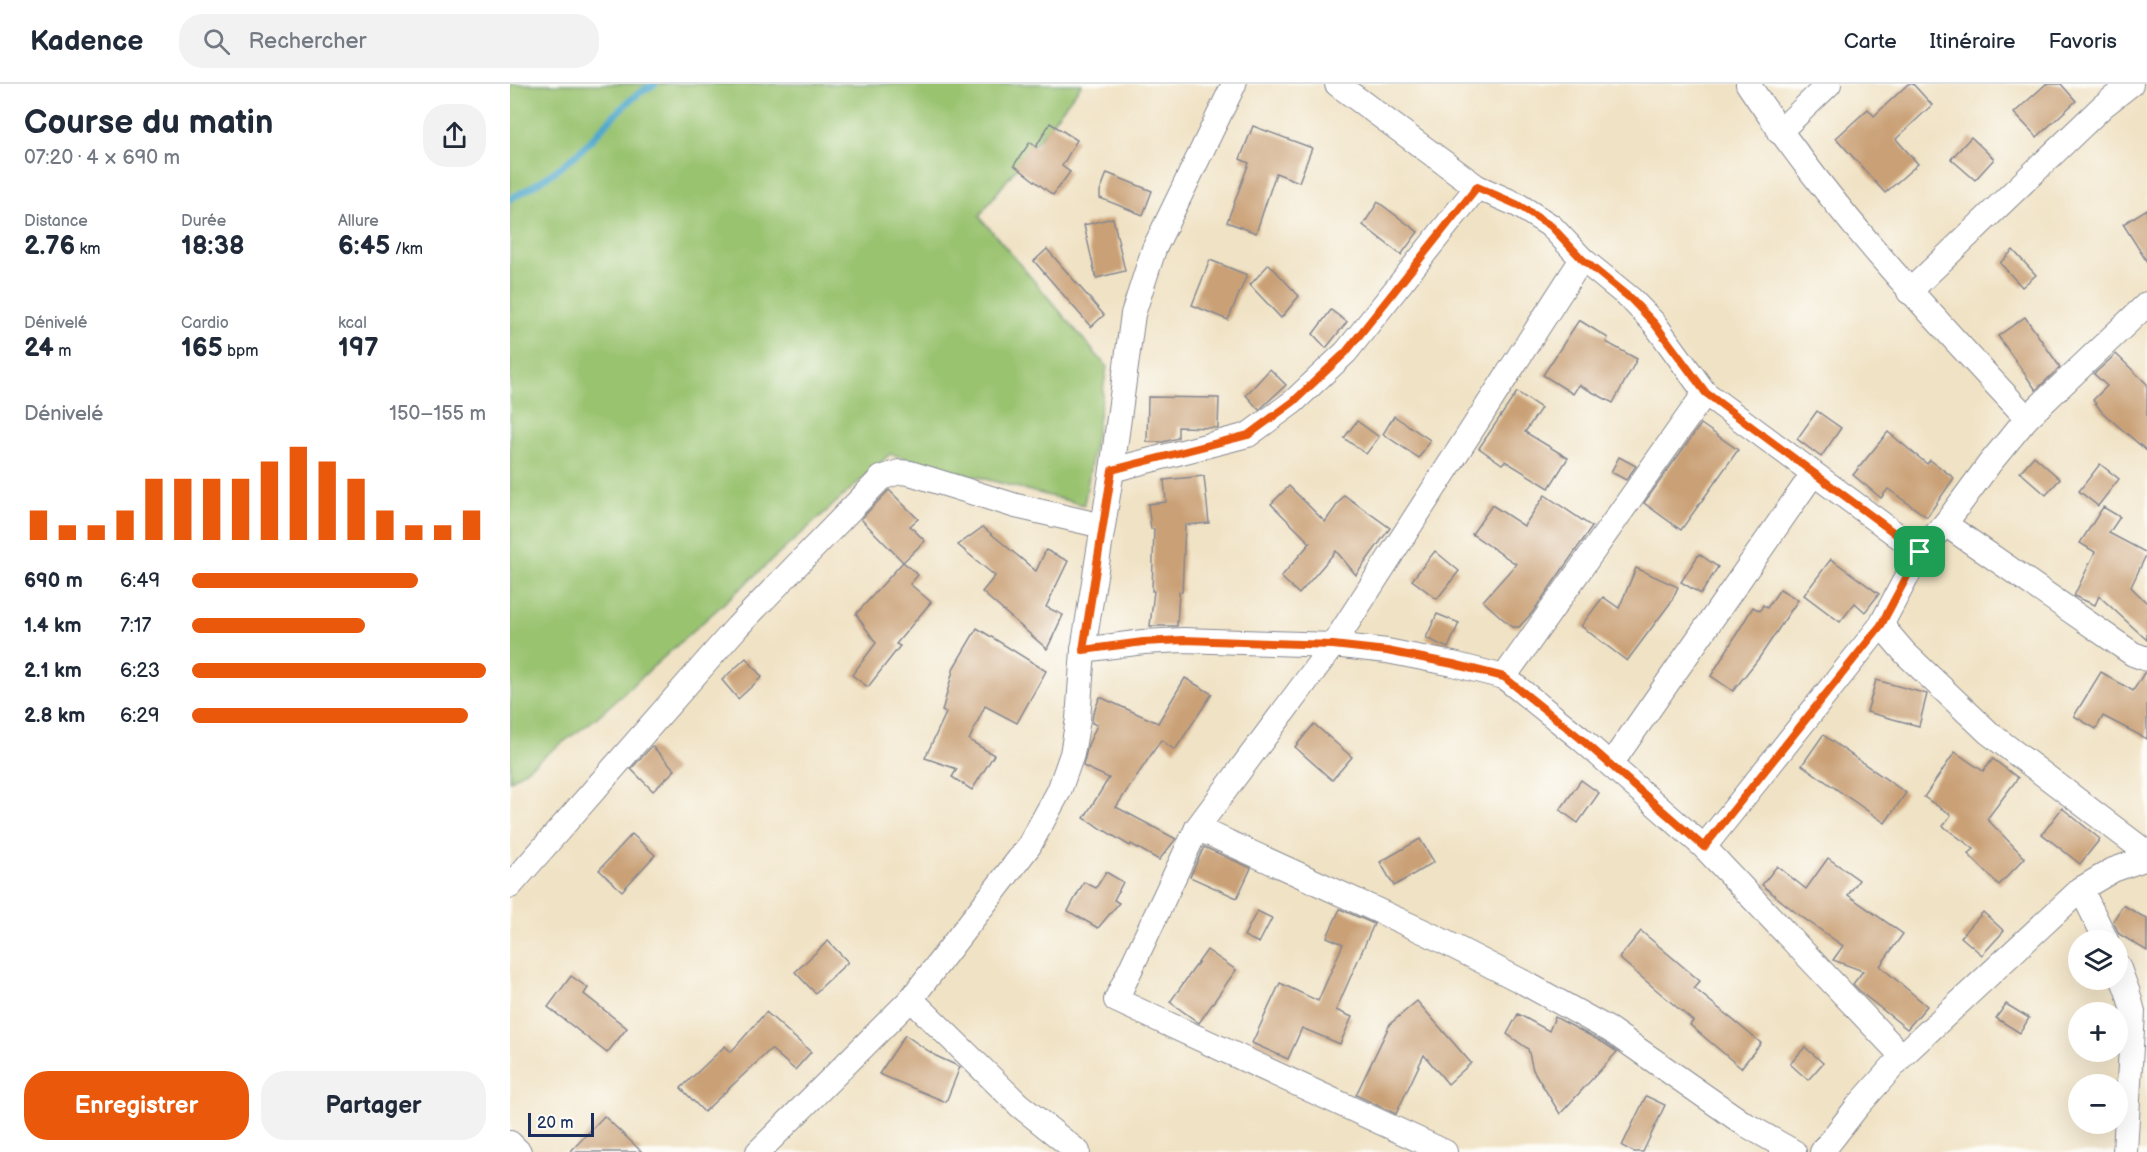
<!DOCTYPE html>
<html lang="fr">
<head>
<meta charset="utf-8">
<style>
	body { margin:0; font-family:"Balsamiq Sans",sans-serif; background:#f2f2f3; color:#1f2937; height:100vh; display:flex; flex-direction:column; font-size:22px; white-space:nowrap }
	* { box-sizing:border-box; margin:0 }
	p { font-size:20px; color:#747a83 }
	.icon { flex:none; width:33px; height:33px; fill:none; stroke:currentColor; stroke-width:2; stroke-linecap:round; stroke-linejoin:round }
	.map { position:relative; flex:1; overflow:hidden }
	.drawer { display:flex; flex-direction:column; background:#fff; width:510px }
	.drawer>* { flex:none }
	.buttons { position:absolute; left:1558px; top:846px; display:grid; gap:12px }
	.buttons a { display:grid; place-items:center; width:60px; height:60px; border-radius:50%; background:#fff; box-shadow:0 6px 24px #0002; font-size:30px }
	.scale { position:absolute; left:18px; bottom:15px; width:66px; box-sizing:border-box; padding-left:6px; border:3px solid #1b2f5e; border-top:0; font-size:16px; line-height:21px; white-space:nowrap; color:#1b2f5e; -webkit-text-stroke:4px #fdfcf7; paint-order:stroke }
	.pin { position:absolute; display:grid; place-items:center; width:51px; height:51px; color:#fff; margin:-26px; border-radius:12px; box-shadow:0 3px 9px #0006 }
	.round { display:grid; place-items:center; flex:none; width:63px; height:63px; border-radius:24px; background:#f2f2f3 }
	.head { display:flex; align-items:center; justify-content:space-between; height:102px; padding:0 24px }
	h1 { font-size:33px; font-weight:600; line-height:45px }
	.figures { display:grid; grid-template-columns:repeat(3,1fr); gap:9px; height:102px; padding:6px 24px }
	.figures div { display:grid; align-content:center }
	.figures b { font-size:26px; font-weight:600 }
	.figures small { font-size:16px; font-weight:400 }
	.figures p { font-size:16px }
	.chart { height:168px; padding:12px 24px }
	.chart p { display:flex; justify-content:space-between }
	.chart svg { width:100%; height:108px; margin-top:6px; stroke:#ea580c; stroke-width:6 }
	.button { display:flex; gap:12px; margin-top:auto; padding:12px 24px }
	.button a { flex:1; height:69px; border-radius:24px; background:#ea580c; color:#fff; font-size:24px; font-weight:600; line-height:69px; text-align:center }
	.button a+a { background:#f2f2f3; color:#1f2937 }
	ul { padding:0 24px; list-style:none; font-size:20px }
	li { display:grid; grid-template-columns:96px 72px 1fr; align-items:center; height:45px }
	li i { height:15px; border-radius:8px; background:#ea580c }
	header { display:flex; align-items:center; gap:36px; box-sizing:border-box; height:84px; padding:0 30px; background:#fff; border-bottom:2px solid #e0e1e3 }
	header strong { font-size:28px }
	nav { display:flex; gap:33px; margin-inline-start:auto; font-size:21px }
	.search { width:420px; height:54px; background:#f2f2f3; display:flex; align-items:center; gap:15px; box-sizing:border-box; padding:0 21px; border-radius:24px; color:#747a83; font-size:22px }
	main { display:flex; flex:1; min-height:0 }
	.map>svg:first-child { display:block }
	.green { fill:#9ac36f; stroke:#5a7966; stroke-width:1.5 }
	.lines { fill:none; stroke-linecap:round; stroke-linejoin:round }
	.stream { stroke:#4ea7cb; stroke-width:7 }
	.building { fill:#caa177 }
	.minor-casing { stroke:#868891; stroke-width:26 }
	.minor { stroke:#fff; stroke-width:24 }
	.route-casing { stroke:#fff; stroke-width:12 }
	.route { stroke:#ea580c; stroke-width:8 }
</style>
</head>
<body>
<header>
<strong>Kadence</strong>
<div class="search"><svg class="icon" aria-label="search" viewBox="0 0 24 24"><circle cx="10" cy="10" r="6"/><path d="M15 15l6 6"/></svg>Rechercher</div>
<nav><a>Carte</a><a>Itinéraire</a><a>Favoris</a></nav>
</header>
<main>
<section class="drawer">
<div class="head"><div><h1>Course du matin</h1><p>07:20 · 4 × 690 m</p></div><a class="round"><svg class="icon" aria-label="share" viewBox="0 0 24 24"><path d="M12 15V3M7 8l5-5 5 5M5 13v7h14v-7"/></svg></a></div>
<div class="figures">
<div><p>Distance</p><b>2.76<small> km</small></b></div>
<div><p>Durée</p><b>18:38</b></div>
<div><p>Allure</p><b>6:45<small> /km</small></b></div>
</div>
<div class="figures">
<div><p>Dénivelé</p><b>24<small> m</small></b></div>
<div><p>Cardio</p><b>165<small> bpm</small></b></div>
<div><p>kcal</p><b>197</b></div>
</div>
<div class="chart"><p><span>Dénivelé</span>150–155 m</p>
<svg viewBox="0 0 160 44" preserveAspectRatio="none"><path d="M5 44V32M15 44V38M25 44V38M35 44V32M45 44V19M55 44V19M65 44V19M75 44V19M85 44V12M95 44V6M105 44V12M115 44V19M125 44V32M135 44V38M145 44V38M155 44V32"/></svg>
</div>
<ul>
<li><b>690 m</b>6:49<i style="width:77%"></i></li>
<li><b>1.4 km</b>7:17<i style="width:59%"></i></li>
<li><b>2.1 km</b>6:23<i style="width:100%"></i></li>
<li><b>2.8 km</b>6:29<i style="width:94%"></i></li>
</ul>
<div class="button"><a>Enregistrer</a><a>Partager</a></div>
</section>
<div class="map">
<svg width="1637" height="1068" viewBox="0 0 1637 1068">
	<rect width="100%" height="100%" fill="#fdfcf7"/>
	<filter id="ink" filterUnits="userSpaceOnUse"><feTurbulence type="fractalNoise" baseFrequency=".0167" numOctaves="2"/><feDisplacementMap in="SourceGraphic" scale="12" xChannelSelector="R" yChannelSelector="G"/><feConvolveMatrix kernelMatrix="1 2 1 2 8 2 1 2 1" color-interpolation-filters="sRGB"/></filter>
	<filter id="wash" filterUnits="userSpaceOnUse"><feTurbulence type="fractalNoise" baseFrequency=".008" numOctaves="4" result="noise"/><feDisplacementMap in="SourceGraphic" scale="24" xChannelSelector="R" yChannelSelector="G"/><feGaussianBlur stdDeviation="1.35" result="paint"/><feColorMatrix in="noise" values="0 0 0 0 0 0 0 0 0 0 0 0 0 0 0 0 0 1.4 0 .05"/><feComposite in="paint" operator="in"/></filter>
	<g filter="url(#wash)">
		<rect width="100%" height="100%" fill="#f0e2c4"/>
		<!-- green -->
		<polygon class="green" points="0,0 572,0 469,132 597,283 574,421 380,370 85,635 0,697"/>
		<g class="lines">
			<!-- stream -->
			<path class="stream" d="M0 115C25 102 48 87 69 68 94 44 114 15 145 0"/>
		</g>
		<g id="blocks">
			<!-- building -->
			<g class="building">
				<polygon points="1398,0 1403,0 1422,21 1386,55 1408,80 1375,109 1326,54 1358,25 1364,32"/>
				<polygon points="1536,0 1551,0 1566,17 1527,53 1504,29"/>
				<polygon points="540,39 567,56 552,82 560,88 543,111 504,81 520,58 526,63"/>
				<polygon points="743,42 802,64 789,98 766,89 746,149 717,138 739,79 730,75"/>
				<polygon points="1461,53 1484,75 1465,96 1441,75"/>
				<polygon points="597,89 642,107 633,131 590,114 590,107"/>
				<polygon points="868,118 908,148 891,171 853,141"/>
				<polygon points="1637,125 1637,178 1613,140"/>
				<polygon points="603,134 615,187 586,194 574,141"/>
				<polygon points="537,165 594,231 581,243 524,177"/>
				<polygon points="1503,166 1526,191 1512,203 1490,179"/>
				<polygon points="700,176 737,191 718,236 682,221"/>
				<polygon points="759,180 789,212 771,234 740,201"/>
				<polygon points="821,226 837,238 816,264 803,250"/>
				<polygon points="1515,233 1550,283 1526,306 1488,252"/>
				<polygon points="1069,236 1098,254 1096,258 1127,275 1103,319 1069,301 1063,310 1033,291"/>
				<polygon points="1606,270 1637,300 1637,367 1592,328 1583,316 1597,302 1584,290"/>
				<polygon points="760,285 776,301 749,326 736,311"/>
				<polygon points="1007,308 1031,324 1015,348 1058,374 1039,404 995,377 992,380 969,364"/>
				<polygon points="638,313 709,314 708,344 668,343 668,354 653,358 637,358"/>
				<polygon points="1307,327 1331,344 1311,373 1287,355"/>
				<polygon points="884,332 920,356 909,374 873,350"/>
				<polygon points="847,337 869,353 856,370 834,354"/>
				<polygon points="1191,340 1228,366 1171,446 1134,419"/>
				<polygon points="1378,348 1417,380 1420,376 1444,394 1417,433 1378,405 1371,414 1343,391"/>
				<polygon points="1524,372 1550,395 1536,411 1510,388"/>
				<polygon points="1109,373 1126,382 1116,396 1101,388"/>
				<polygon points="1590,380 1609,395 1588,422 1569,407"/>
				<polygon points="694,392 699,439 675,441 672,508 669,508 667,542 640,542 644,507 642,507 644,445 641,445 638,420 656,418 654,396"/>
				<polygon points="779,402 815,438 834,411 880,444 846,491 826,467 789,510 771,493 800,459 761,420"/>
				<polygon points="379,406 408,435 400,442 415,457 393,478 351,435"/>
				<polygon points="1035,411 1082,443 1022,529 1009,543 1002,543 973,517 1006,480 962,450 982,421 1014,442"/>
				<polygon points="1593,423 1610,433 1599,449 1637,469 1621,503 1637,519 1637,556 1589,512 1585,521 1564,512 1585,468 1570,459"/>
				<polygon points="473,443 526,487 536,466 558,477 536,523 553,531 537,565 472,508 485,492 448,461"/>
				<polygon points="925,467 949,487 927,515 902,496"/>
				<polygon points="1189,470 1208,483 1191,510 1171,498"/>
				<polygon points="1321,475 1369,510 1355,528 1345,519 1330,538 1294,511"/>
				<polygon points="393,478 408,491 400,500 421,518 386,560 390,562 358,603 342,591 366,559 346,530"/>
				<polygon points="1126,484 1168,503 1161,518 1117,577 1071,542 1093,513 1109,524"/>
				<polygon points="1270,505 1288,516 1249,574 1223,607 1201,592 1243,523 1250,527 1253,521 1257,524"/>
				<polygon points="927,530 949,539 938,564 916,554"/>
				<polygon points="467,544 536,587 507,639 475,622 459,656 484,671 462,706 442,693 447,685 415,674 436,629 432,627 444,583"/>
				<polygon points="236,574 252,593 228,615 212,596"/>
				<polygon points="1591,588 1623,607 1634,589 1637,589 1637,655 1593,632 1586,645 1564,632"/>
				<polygon points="675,594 702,610 665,666 651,656 606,723 666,755 649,776 621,760 620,762 574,734 599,694 573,682 578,661 587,641 582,639 583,630 590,613 648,639"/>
				<polygon points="1366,596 1417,610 1409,642 1357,628"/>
				<polygon points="804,640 842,673 822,696 785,663"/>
				<polygon points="1313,651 1396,709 1375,739 1292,681"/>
				<polygon points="142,662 165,686 143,707 121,685"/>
				<polygon points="1445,668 1473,687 1483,675 1508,694 1477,735 1515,774 1489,801 1458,770 1464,765 1433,742 1441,731 1414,713"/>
				<polygon points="1071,696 1089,709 1068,739 1050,726"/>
				<polygon points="1552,724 1590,755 1570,780 1532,750"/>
				<polygon points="122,750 145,771 112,807 89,786"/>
				<polygon points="910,755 924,778 884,802 870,778"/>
				<polygon points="694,763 741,784 727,814 680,793"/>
				<polygon points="1318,774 1349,796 1338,811 1393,850 1370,882 1417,922 1397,945 1354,911 1343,900 1353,887 1323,876 1333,862 1285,828 1252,801 1267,782 1296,805"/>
				<polygon points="596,788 613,798 604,816 609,819 588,844 558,827 574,798 586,804"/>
				<polygon points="1613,821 1637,835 1637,867 1609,850 1603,837"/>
				<polygon points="830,825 864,840 826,926 842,933 830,960 792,944 778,975 742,959 770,899 808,917 833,860 817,853"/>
				<polygon points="747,827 762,834 749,859 734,852"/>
				<polygon points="1473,828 1494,847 1472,871 1451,853"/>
				<polygon points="1131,847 1190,897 1184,904 1251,959 1231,984 1180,941 1183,937 1109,874"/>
				<polygon points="318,857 338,878 305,909 285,888"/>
				<polygon points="697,866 726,886 689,939 660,918"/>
				<polygon points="61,892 78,904 74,910 117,944 97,969 38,923"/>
				<polygon points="907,917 961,979 938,1000 914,971 886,1030 846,1011 880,940"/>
				<polygon points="1496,920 1519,934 1510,949 1486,934"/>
				<polygon points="256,928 301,968 285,986 261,965 194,1028 171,1004 215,962 221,968"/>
				<polygon points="1008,930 1039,947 1045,933 1092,958 1107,968 1050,1030 1023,986 1018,965 997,950"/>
				<polygon points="395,951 426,972 450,983 436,1018 369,990"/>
				<polygon points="1295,963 1313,979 1298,996 1280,980"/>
				<polygon points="1136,1012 1155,1021 1133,1068 1124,1068 1112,1062"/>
				<polygon points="94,1032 132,1068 60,1068"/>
			</g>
		</g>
	</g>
	<g filter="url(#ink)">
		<use href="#blocks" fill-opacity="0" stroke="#868891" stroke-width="1.5"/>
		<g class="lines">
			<!-- minor casing -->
			<g class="minor-casing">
				<g id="minor">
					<polyline points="827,0 967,103 1008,121 1041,142 1072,175 1121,215 1144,239 1195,309 1410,468"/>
					<path d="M1238 0C1318 121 1418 228 1517 334"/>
					<polyline points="1269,48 1319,0"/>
					<polyline points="1399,208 1593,22 1621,0"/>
					<polyline points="602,386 738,351 783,318 836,268 967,103"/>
					<polyline points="1435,440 1623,570 1637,575"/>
					<polyline points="1371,541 1395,569 1479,649 1637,769"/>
					<polyline points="573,566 633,558 673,556 823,561 877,567 943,580 994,593 1070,654 1194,763 1392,972"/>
					<polyline points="994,593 1195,309"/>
					<polyline points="1101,680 1303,390"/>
					<polyline points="687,744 919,850 1015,899 1100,946 1233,1039 1284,1068"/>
					<polyline points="1194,763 1371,541 1410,468 1435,440 1480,379 1517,334 1637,220"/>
					<polyline points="0,802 227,543 371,394 389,388 400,389 506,422 593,442"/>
					<polyline points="1571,805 1596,856"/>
					<polyline points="1608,882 1618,909 1623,928 1615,1068"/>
					<polyline points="401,915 509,1021 568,1068"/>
					<polyline points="0,1059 9,1068"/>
					<polyline points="248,1068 401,915 519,762 549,707 562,670 568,635 573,566 602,386 623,230 644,165 724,0"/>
					<polyline points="935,1068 606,916 687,744 823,561 1072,175"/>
					<polyline points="1312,1068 1347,1023 1392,972 1571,805 1603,786 1637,774"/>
				</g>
			</g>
			<!-- minor -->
			<use href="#minor" class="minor"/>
		</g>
	</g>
	<g class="lines" filter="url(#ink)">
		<!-- route casing -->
		<g class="route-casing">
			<polygon id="route" points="967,103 1008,121 1041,142 1072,175 1121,215 1144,239 1196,309 1410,468 1371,541 1194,763 1070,654 994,593 943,580 877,567 823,561 673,556 633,558 573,566 602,386 738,351 783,318 836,268"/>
		</g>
		<!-- route -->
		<use href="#route" class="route"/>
	</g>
</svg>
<div class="buttons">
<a><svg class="icon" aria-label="layers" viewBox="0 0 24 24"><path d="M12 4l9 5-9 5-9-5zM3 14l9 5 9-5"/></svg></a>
<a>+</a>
<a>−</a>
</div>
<div class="scale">20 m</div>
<div class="pin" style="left:1410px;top:468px;background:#1e9e55"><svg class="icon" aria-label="arrive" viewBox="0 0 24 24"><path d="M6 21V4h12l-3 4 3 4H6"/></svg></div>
</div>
</main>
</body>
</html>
